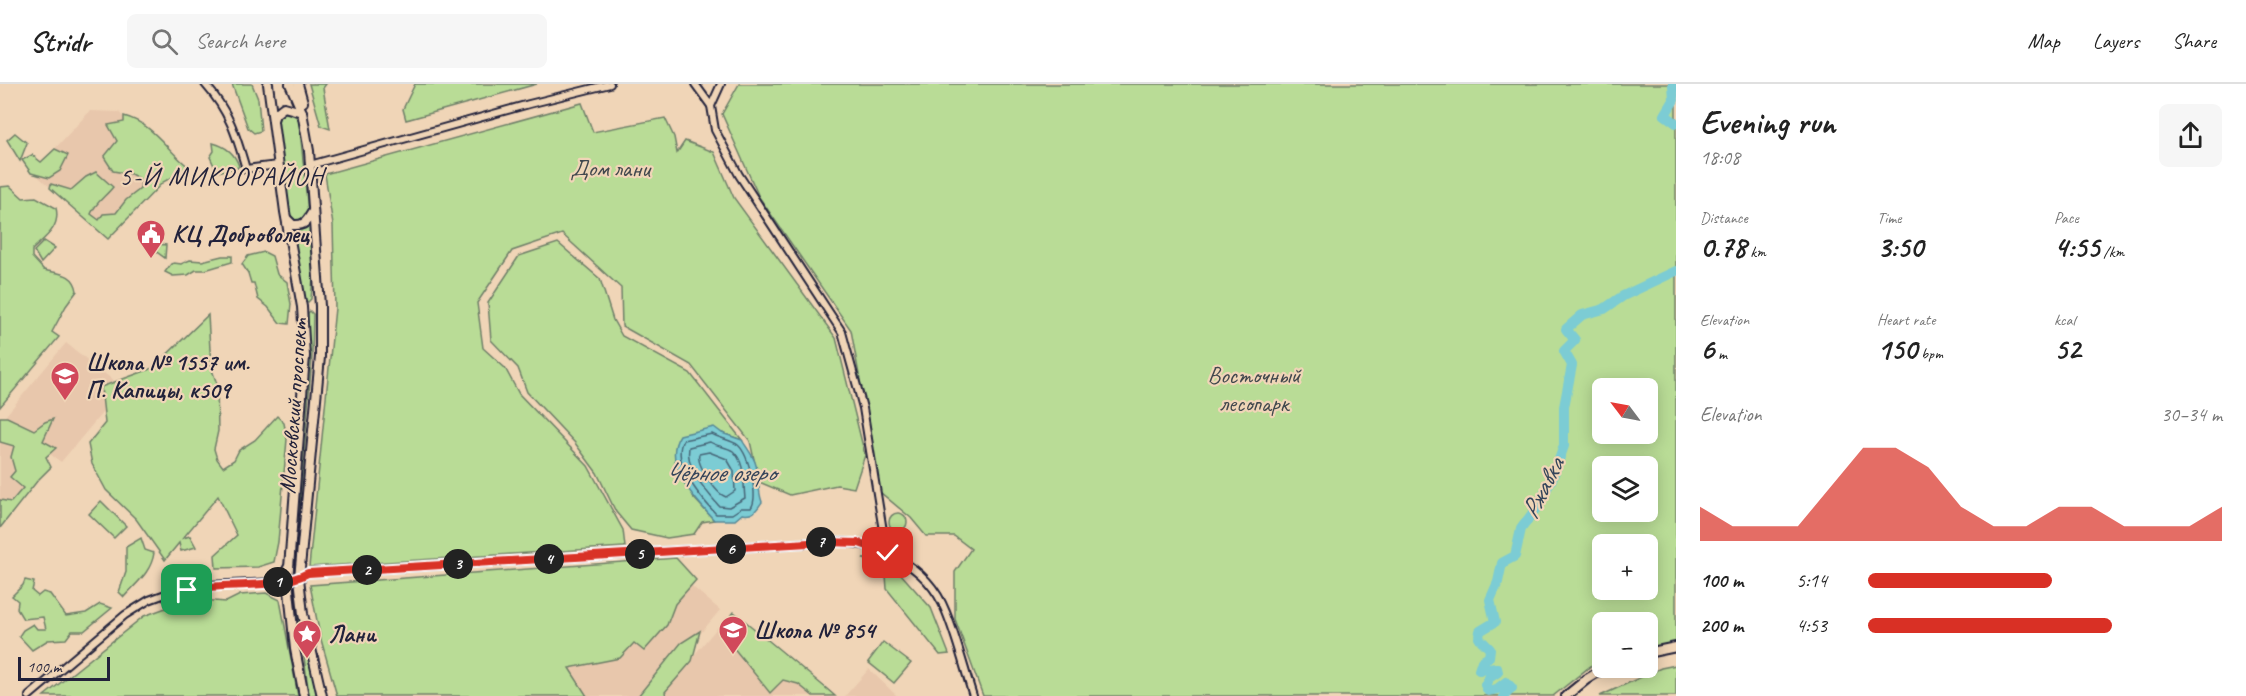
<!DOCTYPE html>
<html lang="en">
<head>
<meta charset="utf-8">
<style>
	body { margin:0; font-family:Caveat,sans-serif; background:#f6f6f6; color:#222; height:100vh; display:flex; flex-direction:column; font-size:22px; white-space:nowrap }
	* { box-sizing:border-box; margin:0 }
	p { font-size:20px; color:#767676 }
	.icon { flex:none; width:33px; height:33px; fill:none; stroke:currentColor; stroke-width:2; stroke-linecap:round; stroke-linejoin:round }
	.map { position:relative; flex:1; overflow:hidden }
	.panel { display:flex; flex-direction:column; background:#fff; width:570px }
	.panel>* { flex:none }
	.needle { width:39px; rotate:302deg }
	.controls { position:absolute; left:1592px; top:294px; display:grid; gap:12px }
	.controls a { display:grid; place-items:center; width:66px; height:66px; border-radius:9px; background:#fff; box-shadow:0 3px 15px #0003; font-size:30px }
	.scale { position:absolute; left:18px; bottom:15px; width:92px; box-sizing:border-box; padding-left:6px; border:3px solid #22223b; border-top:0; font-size:16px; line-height:21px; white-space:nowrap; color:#22223b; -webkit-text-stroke:4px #f0d5b7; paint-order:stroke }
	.pin { position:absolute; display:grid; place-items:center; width:51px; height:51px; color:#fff; margin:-26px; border-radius:12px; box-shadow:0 3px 9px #0006 }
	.km { position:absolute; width:30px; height:30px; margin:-15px; border-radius:50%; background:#222; color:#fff; font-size:16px; line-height:30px; text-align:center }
	.round { display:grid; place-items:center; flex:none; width:63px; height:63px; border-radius:9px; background:#f6f6f6 }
	.overview { display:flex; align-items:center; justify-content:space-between; height:102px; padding:0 24px }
	h1 { font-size:33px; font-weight:700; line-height:45px }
	.metrics { display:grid; grid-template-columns:repeat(3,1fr); gap:9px; height:102px; padding:6px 24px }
	.metrics div { display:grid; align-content:center }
	.metrics b { font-size:30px; font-weight:700 }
	.metrics small { font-size:16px; font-weight:400 }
	.metrics p { font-size:16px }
	.chart { height:168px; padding:12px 24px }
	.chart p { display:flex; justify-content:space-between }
	.chart svg { width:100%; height:108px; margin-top:6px; fill:#d93025; opacity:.7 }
	ul { padding:0 24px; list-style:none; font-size:20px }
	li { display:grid; grid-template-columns:96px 72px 1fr; align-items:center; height:45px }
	li i { height:15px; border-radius:8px; background:#d93025 }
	header { display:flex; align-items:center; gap:36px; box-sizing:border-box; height:84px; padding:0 30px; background:#fff; border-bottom:2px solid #e0e0e0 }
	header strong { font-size:28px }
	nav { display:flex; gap:33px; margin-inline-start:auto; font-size:21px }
	.search { width:420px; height:54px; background:#f6f6f6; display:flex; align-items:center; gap:15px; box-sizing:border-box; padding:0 21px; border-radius:9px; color:#767676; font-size:22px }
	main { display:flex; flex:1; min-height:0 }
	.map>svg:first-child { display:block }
	.built { fill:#e8c7ac }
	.green { fill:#b9dc96; stroke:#6e7f68; stroke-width:1.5; fill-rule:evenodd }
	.water { fill:#7bccd4; stroke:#578897; stroke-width:1.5 }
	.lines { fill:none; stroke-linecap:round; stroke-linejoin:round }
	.shore { stroke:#466678; stroke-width:1.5 }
	.river { stroke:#7bccd4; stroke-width:10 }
	.minor-casing { stroke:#22223b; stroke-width:10 }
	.major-casing { stroke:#22223b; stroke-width:12 }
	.minor { stroke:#f0d5b7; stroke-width:6 }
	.major { stroke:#f0d5b7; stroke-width:8 }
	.route-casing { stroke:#fff; stroke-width:12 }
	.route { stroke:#d93025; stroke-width:8 }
	.labels { text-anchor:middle; stroke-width:4.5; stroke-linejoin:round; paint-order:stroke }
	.park-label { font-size:24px; fill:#40474d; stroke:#f0d5b7 }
	.poi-label { font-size:24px; font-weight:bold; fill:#22223b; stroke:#f0d5b7; text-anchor:start }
	.street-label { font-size:24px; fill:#22223b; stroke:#f0d5b7 }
	.neighbourhood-label { font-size:26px; letter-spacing:1.5px; fill:#22223b; stroke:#f0d5b7 }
	.water-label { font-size:26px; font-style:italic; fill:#34445a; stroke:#f0d5b7 }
</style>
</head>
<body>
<header>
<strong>Stridr</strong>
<div class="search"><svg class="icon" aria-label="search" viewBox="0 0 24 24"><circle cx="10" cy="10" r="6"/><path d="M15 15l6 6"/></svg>Search here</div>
<nav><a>Map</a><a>Layers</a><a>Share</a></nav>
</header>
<main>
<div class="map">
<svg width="1676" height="612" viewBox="0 0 1676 612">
	<rect width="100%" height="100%" fill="#f0d5b7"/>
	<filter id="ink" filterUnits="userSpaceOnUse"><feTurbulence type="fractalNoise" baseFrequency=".0167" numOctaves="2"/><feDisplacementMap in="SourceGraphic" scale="12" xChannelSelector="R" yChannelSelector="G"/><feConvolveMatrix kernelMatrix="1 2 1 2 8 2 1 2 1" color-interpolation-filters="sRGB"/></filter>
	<g filter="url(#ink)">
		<!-- built -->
		<g class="built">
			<polygon points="90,27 119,28 165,85 106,153 33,88"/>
			<polygon points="66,259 123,304 61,378 2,336"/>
			<polygon points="0,344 48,377 0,439"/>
			<polygon points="673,486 720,526 648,612 569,612 550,598"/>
			<polygon points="727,532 818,612 660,612"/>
			<polygon points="869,585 873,589 897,612 845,612"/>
		</g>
		<!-- green -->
		<g class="green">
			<polygon points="232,0 252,0 258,15 261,47 254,49 248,44"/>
			<polygon points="309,0 326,0 323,4 330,45 321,42"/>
			<polygon points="415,0 537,0 406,36 403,25"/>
			<path d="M739 0H1676V558L1647 565V538H1602V577L1592 581 1553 612H983L955 535V488L971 465 954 452H926L911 434 880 408 851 246 759 113 722 30ZM1602 304H1647V350H1602ZM1602 382H1647V428H1602ZM1602 460H1647V506H1602Z"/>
			<polygon points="582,19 593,48 665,34 674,53 677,69 685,57 714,68 734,114 836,254 865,371 854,404 837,401 790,411 759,398 750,357 691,281 622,242 621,204 562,150 512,167 477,219 483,264 505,284 519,310 588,382 623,446 625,463 309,483 335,224 333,141 325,90"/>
			<polygon points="288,27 299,35 308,128 300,137 292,135 288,131 276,40 281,29"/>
			<path d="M124 32C154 40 166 66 190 84L163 98 108 155 50 104 51 100 71 106 86 93 96 88 113 103C106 112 95 119 91 130L99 136 103 130 116 129 126 116 140 105 141 96 131 90 113 87 104 73 117 57 108 41 124 38Z"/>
			<polygon points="15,49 27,59 20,77 7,56"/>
			<path d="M213 59C225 62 235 70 239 82L237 84 217 88 210 73 214 67Z"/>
			<polygon points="55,65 68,71 60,87 49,94 31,89 22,76 32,71 41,78"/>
			<path d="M10 102 23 114 36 113 56 124C61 144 44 154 32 166V173L44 186C58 190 74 188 77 207L66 222 52 248 59 253 0 323V103Z"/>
			<polygon points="310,142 313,194 311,215 308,218 305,216 292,144 301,146"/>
			<polygon points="155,146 158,160 166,161 165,174 139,155 141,147"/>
			<polygon points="44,157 55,164 41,179 34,167"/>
			<polygon points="558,159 600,195 613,236 622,252 690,289 742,356 722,349 693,413 714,436 702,438 694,450 667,454 631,446 616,428 597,389 575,359 527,308 518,284 491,256 488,219 519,172"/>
			<polygon points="264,168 272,172 277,190 287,198 291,220 289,240 280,239 268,223 258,215 254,199 251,199 248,189 242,180 248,172"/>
			<polygon points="222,172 232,172 232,178 205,186 196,186 188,191 173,192 165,188 171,180 174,179 181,180 190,176 202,177"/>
			<polygon points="310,227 313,230 312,273 298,443 296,444 308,273 308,229"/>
			<polygon points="208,231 211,283 217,300 218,347 214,365 217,375 223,383 234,376 239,366 255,356 277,332 284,339 287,355 278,458 274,478 258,483 216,484 215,471 237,451 218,412 183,454 190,452 196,463 181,467 179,459 165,476 136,435 106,406 92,380 88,360 105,339 101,303 153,284"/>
			<polygon points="0,333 7,333 34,346 45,338 53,335 43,357 56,364 46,373 51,383 38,396 0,444 0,416 11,418 23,404 10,393 15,387 11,373 14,362 0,358"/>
			<polygon points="101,417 126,442 114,454 89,430"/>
			<circle cx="898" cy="438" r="9"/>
			<path d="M141 454 145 466 154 469C151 489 136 499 124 513L119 508 126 488V463Z"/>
			<polygon points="676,474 696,496 675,520 667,541 644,567 634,559 620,574 569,584 587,612 337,612 320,552 310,501"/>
			<polygon points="863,474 880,478 900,489 931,524 949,570 940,571 887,505 886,491"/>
			<polygon points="25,496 34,498 32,507 38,512 43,508 50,510 66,532 86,529 100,520 112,524 84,547 72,547 66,555 48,556 32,566 19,552 23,546 33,540 37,545 46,545 43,533 23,535 17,525 18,517 12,512 23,501"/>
			<polygon points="293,503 297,504 307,561 306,564 300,563 295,533"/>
			<polygon points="266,509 280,516 298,612 44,612 144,532 174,521 201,516 226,518 240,511"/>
			<polygon points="734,528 827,605 835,612 813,612 798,600 783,596 770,609 720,547"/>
			<polygon points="700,547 692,577 665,608 666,612 638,612 681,559"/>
			<polygon points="883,558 911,579 894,599 868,578"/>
			<polygon points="310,572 319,610 309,612 304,573"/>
			<polygon points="1676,581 1676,612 1600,612 1661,584"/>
		</g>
		<!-- water -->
		<path class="water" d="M714 343 722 349 742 356C746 363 752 370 755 378 760 391 757 405 762 418 756 427 753 432 742 430L735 436H714C695 415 661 380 680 351Z"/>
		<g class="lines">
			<!-- shore -->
			<g class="shore">
				<path d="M712 350C719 354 733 357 738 361 749 371 759 413 751 424H741L732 430H716C701 414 671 379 683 356Z"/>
				<path d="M710 358C716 362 727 363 733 367 746 379 743 399 745 414L729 423 719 422C705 406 685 384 689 363Z"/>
				<path d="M709 368 727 375 734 387 735 407 726 413C716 410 696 380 699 370Z"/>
			</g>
			<!-- river -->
			<g class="river">
				<polyline points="1673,0 1674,16 1665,31 1676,39"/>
				<polyline points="1504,612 1512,604 1506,598 1497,605 1488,607 1485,601 1489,594 1498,588 1497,584 1479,586 1482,577 1489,573 1490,565 1479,554 1480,547 1495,538 1490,516 1498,498 1502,479 1515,472 1521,445 1537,423 1552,395 1564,362 1564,323 1572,281 1564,267 1575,256 1566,245 1582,231 1604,225 1623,212 1676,187"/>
			</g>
			<!-- minor casing -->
			<g class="minor-casing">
				<g id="minor">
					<path d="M205 0C229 27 236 50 246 85L278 81"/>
					<polyline points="695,0 711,22 715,46 739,91 842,248 863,324 885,459"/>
					<polyline points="711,22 721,0"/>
					<polyline points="310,81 529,20 610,0"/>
					<path d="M286 497 299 494 308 489 825 458C874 456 927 479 946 528 957 555 964 584 973 612"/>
					<polyline points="29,612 125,531 149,516 171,508 207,501 276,498"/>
				</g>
			</g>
			<!-- major casing -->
			<g class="major-casing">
				<g id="major">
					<polyline points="268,0 285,128 302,223 305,272 288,497 295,565 304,612"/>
					<polyline points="290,0 302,28 309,67 320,222 320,273 299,494 303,530 322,612"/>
					<polyline points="298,0 303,18"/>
					<polyline points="273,36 275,30 284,23 302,28"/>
					<path d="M287 135 293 141C305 142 307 137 313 127"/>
					<polyline points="273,498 283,493 288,484"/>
					<polyline points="1647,569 1676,563"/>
					<polyline points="1566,612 1587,595 1605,584"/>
				</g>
			</g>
			<!-- minor -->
			<use href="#minor" class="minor"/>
			<!-- major -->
			<use href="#major" class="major"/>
		</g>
	</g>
	<g class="lines" filter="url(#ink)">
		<!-- route casing -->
		<g class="route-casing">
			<path id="route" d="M187 506C223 498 277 506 308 489L825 458 859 459 888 469"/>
		</g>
		<!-- route -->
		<use href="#route" class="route"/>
	</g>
	<!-- icons -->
	<defs>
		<g id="civic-pin" transform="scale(1.5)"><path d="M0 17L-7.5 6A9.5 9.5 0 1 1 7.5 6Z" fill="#d1495b" stroke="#f0d5b7"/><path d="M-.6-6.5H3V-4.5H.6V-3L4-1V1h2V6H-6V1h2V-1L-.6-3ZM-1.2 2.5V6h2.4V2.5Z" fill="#fff"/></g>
		<g id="school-pin" transform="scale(1.5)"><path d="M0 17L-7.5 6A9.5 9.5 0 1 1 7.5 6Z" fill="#d1495b" stroke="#f0d5b7"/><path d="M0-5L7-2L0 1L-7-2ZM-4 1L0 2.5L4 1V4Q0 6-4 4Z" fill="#fff"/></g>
		<g id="sight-pin" transform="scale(1.5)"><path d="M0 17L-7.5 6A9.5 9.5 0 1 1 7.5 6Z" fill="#d1495b" stroke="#f0d5b7"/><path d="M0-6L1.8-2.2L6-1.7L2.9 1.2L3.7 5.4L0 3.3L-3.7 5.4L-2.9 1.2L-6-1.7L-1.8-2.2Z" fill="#fff"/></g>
	</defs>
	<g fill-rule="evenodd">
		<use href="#civic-pin" x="151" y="150"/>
		<use href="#school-pin" x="65" y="292"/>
		<use href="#school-pin" x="733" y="546"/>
		<use href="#sight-pin" x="307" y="550"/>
	</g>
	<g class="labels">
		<!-- park labels -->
		<g class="park-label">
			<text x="610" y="92">Дом лани</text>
			<text x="1254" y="299">Восточный<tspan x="1254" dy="28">лесопарк</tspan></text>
		</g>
		<!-- poi labels -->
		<g class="poi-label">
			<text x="172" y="158">КЦ Доброволец</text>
			<text x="86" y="286">Школа № 1557 им.<tspan x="86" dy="28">П. Капицы, к509</tspan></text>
			<text x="754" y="554">Школа № 854</text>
			<text x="328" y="558">Лани</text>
		</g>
		<!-- street labels -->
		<g class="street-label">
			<text transform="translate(293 322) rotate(-86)" y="8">Московский проспект</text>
		</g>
		<!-- neighbourhood labels -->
		<g class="neighbourhood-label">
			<text x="222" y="101">5-Й МИКРОРАЙОН</text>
		</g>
		<!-- water labels -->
		<g class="water-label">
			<text x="720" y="397">Чёрное озеро</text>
			<text transform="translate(1542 404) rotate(-63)" y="9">Ржавка</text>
		</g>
	</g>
</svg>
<div class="controls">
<a><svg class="needle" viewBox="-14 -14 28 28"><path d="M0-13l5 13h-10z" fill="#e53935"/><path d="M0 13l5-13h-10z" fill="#767676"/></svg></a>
<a><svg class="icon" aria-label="layers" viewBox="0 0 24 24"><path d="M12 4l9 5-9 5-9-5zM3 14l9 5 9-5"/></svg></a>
<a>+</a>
<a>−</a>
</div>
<div class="scale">100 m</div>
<div class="pin" style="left:187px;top:506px;background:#1e9e55"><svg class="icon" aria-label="arrive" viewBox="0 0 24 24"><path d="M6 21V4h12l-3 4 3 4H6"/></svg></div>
<div class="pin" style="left:888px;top:469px;background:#d93025"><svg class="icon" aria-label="check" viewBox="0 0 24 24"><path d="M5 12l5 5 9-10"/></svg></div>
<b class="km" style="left:278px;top:498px">1</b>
<b class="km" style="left:367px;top:486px">2</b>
<b class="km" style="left:458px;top:480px">3</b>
<b class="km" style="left:549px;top:475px">4</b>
<b class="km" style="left:640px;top:470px">5</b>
<b class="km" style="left:731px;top:465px">6</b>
<b class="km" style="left:821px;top:458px">7</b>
</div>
<section class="panel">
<div class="overview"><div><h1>Evening run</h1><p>18:08</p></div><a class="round"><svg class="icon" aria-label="share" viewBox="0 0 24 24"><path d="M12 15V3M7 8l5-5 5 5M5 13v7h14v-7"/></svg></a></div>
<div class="metrics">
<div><p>Distance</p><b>0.78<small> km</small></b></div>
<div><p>Time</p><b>3:50</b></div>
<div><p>Pace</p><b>4:55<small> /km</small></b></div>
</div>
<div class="metrics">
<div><p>Elevation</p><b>6<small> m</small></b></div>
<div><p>Heart rate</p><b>150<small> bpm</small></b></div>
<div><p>kcal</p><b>52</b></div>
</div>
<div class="chart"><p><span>Elevation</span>30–34 m</p>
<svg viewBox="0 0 160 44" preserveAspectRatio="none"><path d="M0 44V30L10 38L20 38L30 38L40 22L50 6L60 6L70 14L80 30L90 38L100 38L110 30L120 30L130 38L140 38L150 38L160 30V44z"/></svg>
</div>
<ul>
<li><b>100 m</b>5:14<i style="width:52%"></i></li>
<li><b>200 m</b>4:53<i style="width:69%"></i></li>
</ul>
</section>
</main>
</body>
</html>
